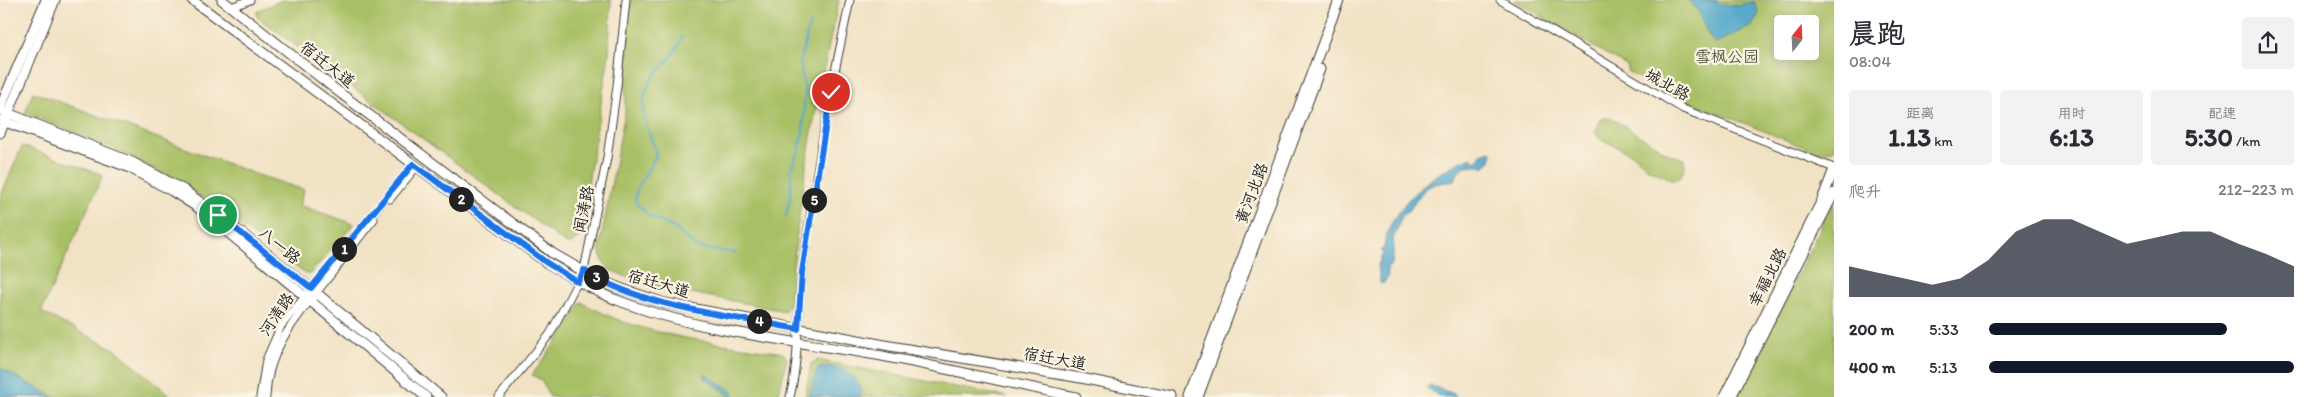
<!DOCTYPE html>
<html lang="zh">
<head>
<meta charset="utf-8">
<style>
	body { margin:0; font-family:Itim,"LXGW WenKai TC",sans-serif; background:#f2f2f3; color:#2b2b33; height:100vh; display:flex; flex-direction:column; font-size:19px; white-space:nowrap }
	* { box-sizing:border-box; margin:0 }
	p { font-size:16px; color:#7c7c81 }
	.icon { flex:none; width:28px; height:28px; fill:none; stroke:currentColor; stroke-width:2; stroke-linecap:round; stroke-linejoin:round }
	.map { position:relative; flex:1; overflow:hidden }
	.drawer { display:flex; flex-direction:column; background:#fff; width:475px }
	.drawer>* { flex:none }
	.needle { width:32px; rotate:18deg }
	.buttons { position:absolute; left:1774px; top:15px; display:grid; gap:10px }
	.buttons a { display:grid; place-items:center; width:45px; height:45px; border-radius:5px; background:#fff; box-shadow:0 2px 12px #0003; font-size:25px }
	.pin { position:absolute; display:grid; place-items:center; width:42px; height:42px; color:#fff; margin:-21px; border:2px solid #fff; border-radius:50%; box-shadow:0 1px 5px #0007 }
	.km { position:absolute; width:25px; height:25px; margin:-12px; border-radius:50%; background:#222; color:#fff; font-size:14px; line-height:25px; text-align:center }
	.round { display:grid; place-items:center; flex:none; width:52px; height:52px; border-radius:5px; background:#f2f2f3 }
	.overview { display:flex; align-items:center; justify-content:space-between; height:85px; padding:0 15px }
	h1 { font-size:28px; font-weight:700; line-height:38px }
	.figures { display:grid; grid-template-columns:repeat(3,1fr); gap:8px; height:85px; padding:5px 15px }
	.figures div { display:grid; align-content:center; border-radius:5px; background:#f2f2f3; text-align:center }
	.figures b { font-size:25px; font-weight:700 }
	.figures small { font-size:14px; font-weight:400 }
	.figures p { font-size:14px }
	.chart { height:140px; padding:10px 15px }
	.chart p { display:flex; justify-content:space-between }
	.chart svg { width:100%; height:90px; margin-top:5px; fill:#111827; opacity:.7 }
	ul { padding:0 15px; list-style:none; font-size:16px }
	li { display:grid; grid-template-columns:80px 60px 1fr; align-items:center; height:38px }
	li i { height:12px; border-radius:6px; background:#111827 }
	main { display:flex; flex:1; min-height:0 }
	.map>svg:first-child { display:block }
	.green { fill:#a8c065; stroke:#626e40; fill-rule:evenodd }
	.water { fill:#4da5ca; stroke:#346073 }
	.lines { fill:none; stroke-linecap:round; stroke-linejoin:round }
	.stream { stroke:#4da5ca; stroke-width:2 }
	.minor-casing { stroke:#3c3a35; stroke-width:9 }
	.major-casing { stroke:#3c3a35; stroke-width:11 }
	.minor { stroke:#fff; stroke-width:7 }
	.major { stroke:#fff; stroke-width:9 }
	.route-casing { stroke:#fff; stroke-width:10 }
	.route { stroke:#1a73e8; stroke-width:6 }
	.labels { text-anchor:middle; stroke-width:4.5; stroke-linejoin:round; paint-order:stroke }
	.park-label { font-size:16px; fill:#4d5536; stroke:#fcf5e5 }
	.street-label { font-size:16px; fill:#1c1c1c; stroke:#fcf5e5 }
</style>
</head>
<body>
<main>
<div class="map">
<svg width="1834" height="397" viewBox="0 0 1834 397">
	<rect width="100%" height="100%" fill="#fcf5e5"/>
	<filter id="ink" filterUnits="userSpaceOnUse"><feTurbulence type="fractalNoise" baseFrequency=".02" numOctaves="2"/><feDisplacementMap in="SourceGraphic" scale="10" xChannelSelector="R" yChannelSelector="G"/><feConvolveMatrix kernelMatrix="1 2 1 2 8 2 1 2 1" color-interpolation-filters="sRGB"/></filter>
	<filter id="wash" filterUnits="userSpaceOnUse"><feTurbulence type="fractalNoise" baseFrequency=".0096" numOctaves="4" result="noise"/><feDisplacementMap in="SourceGraphic" scale="20" xChannelSelector="R" yChannelSelector="G"/><feGaussianBlur stdDeviation="1.12" result="paint"/><feColorMatrix in="noise" values="0 0 0 0 0 0 0 0 0 0 0 0 0 0 0 0 0 1.4 0 .05"/><feComposite in="paint" operator="in"/></filter>
	<g filter="url(#wash)">
		<rect width="100%" height="100%" fill="#f1e2c4"/>
		<!-- green -->
		<g class="green">
			<polygon points="282,0 611,0 609,54 579,238 571,244 565,243 257,17 257,11"/>
			<path d="M629 0H839C816 99 798 200 790 302L785 311 644 284 610 270 603 261 599 250 625 112Z"/>
			<path d="M1514 0H1834V150L1816 152 1676 96 1660 87 1659 89 1627 71 1628 67ZM1782 24H1810V51H1782Z"/>
			<polygon points="33,92 258,175 304,190 299,205 354,224 309,275 304,273 188,187 120,151 25,113"/>
			<polygon points="1606,118 1613,119 1669,154 1684,159 1685,166 1680,178 1673,180 1649,169 1632,154 1599,138 1595,133 1600,120"/>
			<polygon points="22,146 103,175 41,312 116,350 172,397 0,397 0,198"/>
			<polygon points="1834,201 1834,397 1736,397"/>
			<path d="M581 302C592 308 604 314 616 319 668 339 728 344 783 353L787 358 778 397H550L541 380 532 375 565 330Z"/>
			<polygon points="817,360 1007,397 805,397 811,364"/>
		</g>
		<!-- water -->
		<g class="water">
			<path d="M1686 0H1715L1717 3 1737 6 1754 2 1759 13 1752 26 1716 43C1702 34 1703 5 1686 0Z"/>
			<path d="M1489 151 1492 152 1491 161 1484 167C1468 165 1461 163 1455 180L1431 185 1423 191 1411 208 1402 216 1393 239 1394 248 1392 264 1387 269 1388 277 1383 284 1380 283 1378 265 1383 254 1381 250 1384 248C1385 244 1385 238 1387 233 1402 197 1437 170 1472 157L1471 159 1477 161 1481 154Z"/>
			<path d="M824 366C842 367 856 374 862 391L859 397H809L817 370Z"/>
			<polygon points="0,368 54,397 0,397"/>
			<polygon points="705,374 733,392 734,397 729,397 728,394 704,377"/>
			<polygon points="1432,386 1454,394 1457,397 1440,397 1426,387"/>
		</g>
		<g class="lines">
			<!-- stream -->
			<g class="stream">
				<path d="M682 37C670 70 639 74 644 115 645 129 656 145 656 156L637 189 635 202 651 217 676 229 697 248 736 253"/>
				<polyline points="786,217 791,192 791,168 799,151 803,130 805,94 800,61 810,24"/>
			</g>
		</g>
	</g>
	<g filter="url(#ink)">
		<g class="lines">
			<!-- minor casing -->
			<g class="minor-casing">
				<g id="minor">
					<polyline points="1500,0 1683,109 1834,168"/>
					<polyline points="231,7 250,0"/>
					<polyline points="390,199 417,166"/>
					<polyline points="260,397 266,360 281,326 413,164"/>
					<path d="M266 397C267 350 296 318 324 283 341 262 357 240 374 219"/>
					<polyline points="499,397 550,334 584,270 607,158 617,86 626,0"/>
					<path d="M790 397C800 356 797 314 802 273 814 181 830 90 850 0"/>
				</g>
			</g>
			<!-- major casing -->
			<g class="major-casing">
				<g id="major">
					<path d="M192 0 547 263C570 276 592 291 617 300 700 333 800 341 887 357 950 369 1013 384 1076 397"/>
					<polyline points="222,0 335,89 552,253 590,275 622,289 664,303 890,346 1081,378 1173,397"/>
					<polyline points="0,108 46,0"/>
					<polyline points="0,110 132,162 184,190 226,221 314,291 441,397"/>
					<polyline points="0,120 128,167 172,191 197,207 248,249 426,397"/>
					<polyline points="0,133 55,0"/>
					<polyline points="1190,397 1339,0"/>
					<polyline points="1198,397 1320,69"/>
					<polyline points="1724,397 1822,200 1834,169"/>
					<polyline points="1731,397 1834,193"/>
				</g>
			</g>
			<!-- minor -->
			<use href="#minor" class="minor"/>
			<!-- major -->
			<use href="#major" class="major"/>
		</g>
	</g>
	<g class="lines" filter="url(#ink)">
		<!-- route casing -->
		<g class="route-casing">
			<path id="route" d="M218 215 311 288 413 164 547 263 578 282 584 270C635 306 736 317 798 329L802 272 831 92"/>
		</g>
		<!-- route -->
		<use href="#route" class="route"/>
	</g>
	<g class="labels">
		<!-- park labels -->
		<g class="park-label">
			<text x="1727" y="62">雪枫公园</text>
		</g>
		<!-- street labels -->
		<g class="street-label">
			<text transform="translate(328 64) rotate(38)" y="6">宿迁大道</text>
			<text transform="translate(1668 84) rotate(29)" y="6">城北路</text>
			<text transform="translate(1251 193) rotate(-69)" y="6">黄河北路</text>
			<text transform="translate(583 209) rotate(-79)" y="6">闻涛路</text>
			<text transform="translate(280 245) rotate(39)" y="6">八一路</text>
			<text transform="translate(1767 277) rotate(-63)" y="6">幸福北路</text>
			<text transform="translate(659 283) rotate(16)" y="6">宿迁大道</text>
			<text transform="translate(276 314) rotate(-56)" y="6">河清路</text>
			<text transform="translate(1055 358) rotate(10)" y="6">宿迁大道</text>
		</g>
	</g>
</svg>
<div class="buttons">
<a><svg class="needle" viewBox="-14 -14 28 28"><path d="M0-13l5 13h-10z" fill="#e53935"/><path d="M0 13l5-13h-10z" fill="#7c7c81"/></svg></a>
</div>
<div class="pin" style="left:218px;top:215px;background:#1e9e55"><svg class="icon" aria-label="arrive" viewBox="0 0 24 24"><path d="M6 21V4h12l-3 4 3 4H6"/></svg></div>
<div class="pin" style="left:831px;top:92px;background:#d93025"><svg class="icon" aria-label="check" viewBox="0 0 24 24"><path d="M5 12l5 5 9-10"/></svg></div>
<b class="km" style="left:344px;top:249px">1</b>
<b class="km" style="left:461px;top:199px">2</b>
<b class="km" style="left:596px;top:277px">3</b>
<b class="km" style="left:759px;top:321px">4</b>
<b class="km" style="left:814px;top:200px">5</b>
</div>
<section class="drawer">
<div class="overview"><div><h1>晨跑</h1><p>08:04</p></div><a class="round"><svg class="icon" aria-label="share" viewBox="0 0 24 24"><path d="M12 15V3M7 8l5-5 5 5M5 13v7h14v-7"/></svg></a></div>
<div class="figures">
<div><p>距离</p><b>1.13<small> km</small></b></div>
<div><p>用时</p><b>6:13</b></div>
<div><p>配速</p><b>5:30<small> /km</small></b></div>
</div>
<div class="chart"><p><span>爬升</span>212–223 m</p>
<svg viewBox="0 0 160 44" preserveAspectRatio="none"><path d="M0 44V29L10 32L20 35L30 38L40 35L50 26L60 12L70 6L80 6L90 12L100 18L110 15L120 12L130 12L140 18L150 23L160 29V44z"/></svg>
</div>
<ul>
<li><b>200 m</b>5:33<i style="width:78%"></i></li>
<li><b>400 m</b>5:13<i style="width:100%"></i></li>
</ul>
</section>
</main>
</body>
</html>
